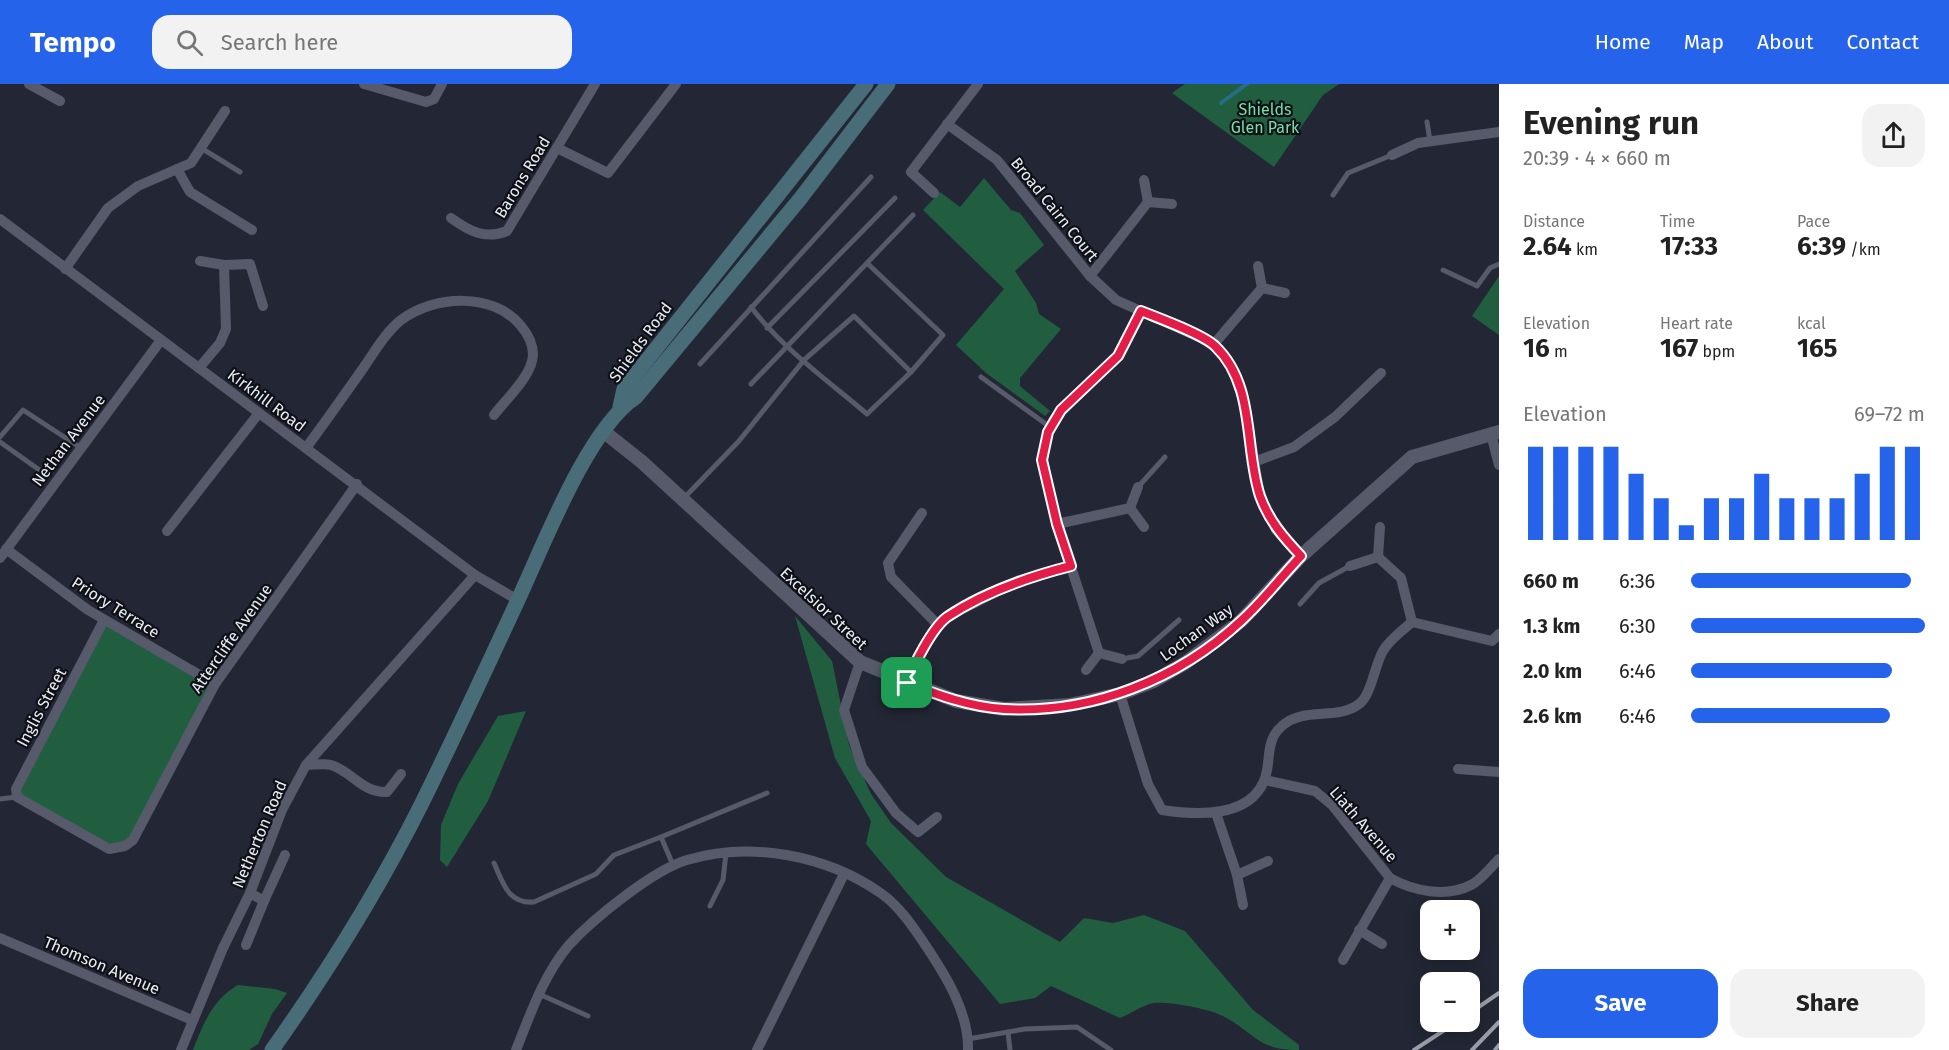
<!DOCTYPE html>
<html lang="en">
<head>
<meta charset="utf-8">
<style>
	body { margin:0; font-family:"Fira Sans",sans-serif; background:#f2f2f2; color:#222; height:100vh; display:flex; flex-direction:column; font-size:22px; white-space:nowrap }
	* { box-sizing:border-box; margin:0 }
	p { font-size:20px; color:#767676 }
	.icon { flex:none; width:33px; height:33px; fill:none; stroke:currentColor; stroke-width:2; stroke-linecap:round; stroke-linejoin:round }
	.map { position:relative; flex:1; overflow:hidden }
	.side { display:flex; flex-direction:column; background:#fff; width:450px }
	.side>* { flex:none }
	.fabs { position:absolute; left:1420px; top:816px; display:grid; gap:12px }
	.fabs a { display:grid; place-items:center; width:60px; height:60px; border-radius:12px; background:#fff; box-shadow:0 3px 15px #0003; font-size:30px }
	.pin { position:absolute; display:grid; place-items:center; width:51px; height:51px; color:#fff; margin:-26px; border-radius:12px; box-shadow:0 3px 9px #0006 }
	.round { display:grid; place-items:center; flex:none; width:63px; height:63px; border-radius:18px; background:#f2f2f2 }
	.summary { display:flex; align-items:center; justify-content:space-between; height:102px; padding:0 24px }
	h1 { font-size:33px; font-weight:700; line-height:45px }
	.stats { display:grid; grid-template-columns:repeat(3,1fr); gap:9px; height:102px; padding:6px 24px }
	.stats div { display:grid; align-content:center }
	.stats b { font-size:26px; font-weight:700 }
	.stats small { font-size:16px; font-weight:400 }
	.stats p { font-size:16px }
	.chart { height:168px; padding:12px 24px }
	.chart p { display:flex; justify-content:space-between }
	.chart svg { width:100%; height:108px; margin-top:6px; stroke:#2563eb; stroke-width:6 }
	.action { display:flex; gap:12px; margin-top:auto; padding:12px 24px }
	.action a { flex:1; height:69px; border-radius:18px; background:#2563eb; color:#fff; font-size:24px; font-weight:700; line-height:69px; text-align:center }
	.action a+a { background:#f2f2f2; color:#222 }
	ul { padding:0 24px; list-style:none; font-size:20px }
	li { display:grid; grid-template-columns:96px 72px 1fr; align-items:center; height:45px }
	li i { height:15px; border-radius:8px; background:#2563eb }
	header { display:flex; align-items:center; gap:36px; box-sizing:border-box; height:84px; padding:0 30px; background:#2563eb; color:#fff }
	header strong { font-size:28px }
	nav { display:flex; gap:33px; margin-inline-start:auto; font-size:21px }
	.search { width:420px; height:54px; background:#f2f2f2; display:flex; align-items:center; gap:15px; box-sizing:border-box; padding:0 21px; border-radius:18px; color:#767676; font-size:22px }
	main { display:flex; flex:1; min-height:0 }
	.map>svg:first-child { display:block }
	.green { fill:#215e40 }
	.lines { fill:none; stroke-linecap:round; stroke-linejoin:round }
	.stream { stroke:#266e86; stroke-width:4 }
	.service { stroke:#565a6a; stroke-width:5 }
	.minor { stroke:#565a6a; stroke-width:10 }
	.tertiary { stroke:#565a6a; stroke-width:14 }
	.secondary { stroke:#486d79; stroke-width:15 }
	.rail { stroke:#9a9ea9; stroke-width:4 }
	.route-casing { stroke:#fff; stroke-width:12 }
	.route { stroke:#e11d48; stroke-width:8 }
	.labels { text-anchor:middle; stroke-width:4.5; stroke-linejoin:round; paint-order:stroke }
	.park-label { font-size:16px; fill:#74e0a8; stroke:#0e1016 }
	.street-label { font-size:16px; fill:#e8ebf4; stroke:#0e1016 }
</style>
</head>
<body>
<header>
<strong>Tempo</strong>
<div class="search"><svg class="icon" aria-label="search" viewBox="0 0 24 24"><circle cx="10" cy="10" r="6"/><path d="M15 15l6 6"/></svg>Search here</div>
<nav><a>Home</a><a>Map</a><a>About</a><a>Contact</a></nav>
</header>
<main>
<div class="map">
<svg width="1499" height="966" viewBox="0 0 1499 966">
	<rect width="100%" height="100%" fill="#232735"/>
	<!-- green -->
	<g class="green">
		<polygon points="1185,0 1339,0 1323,11 1274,83 1172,9"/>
		<polygon points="984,94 1011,126 1020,129 1044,161 1015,187 1036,219 1039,230 1061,245 1020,294 1020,302 1050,327 1045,332 986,289 956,261 1004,205 923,126 940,108 960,123"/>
		<polygon points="1499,192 1499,251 1472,232"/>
		<path d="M795 532 832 577 849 661 871 710 891 739 946 793 1060 858 1084 834 1113 839 1144 831 1185 847 1253 926 1299 961V966C1258 966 1257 951 1225 933 1211 925 1170 917 1153 919 1143 921 1130 930 1120 934L1051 902 1035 914 1000 920 866 760 871 737 835 674Z"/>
		<polygon points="105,540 210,601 131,752 123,758 109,761 20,711 19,705"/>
		<polygon points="526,627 488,717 447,783 440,776 441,741 458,700 498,632"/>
		<path d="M238 901 275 905 287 909 272 930 258 960 249 966H193C203 940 213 915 238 901Z"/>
	</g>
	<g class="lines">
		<!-- stream -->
		<polyline class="stream" points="1221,19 1247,0"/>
		<!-- service -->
		<g class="service">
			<polyline points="1427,38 1430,57"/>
			<polyline points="201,64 240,88"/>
			<polyline points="1333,111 1348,89 1392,71"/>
			<polyline points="867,179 943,251 911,288"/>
			<polyline points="1443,186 1477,202 1490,184 1499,180"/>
			<polyline points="767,244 895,114"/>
			<polyline points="700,280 871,93"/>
			<polyline points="981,293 1050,343"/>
			<polyline points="751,300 913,131"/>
			<polyline points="0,353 23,326 81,364"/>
			<polyline points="0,358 45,390"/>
			<polyline points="1138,403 1165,373"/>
			<path d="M683 415 739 357 804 276 854 232 911 288 867 330C827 296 782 264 751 223"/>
			<polyline points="1300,520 1319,499 1350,482"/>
			<polyline points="1122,575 1138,572 1179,536"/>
			<polyline points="0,715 16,713"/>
			<path d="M494 779C503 799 508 820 534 818L596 790 614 771 661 753"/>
			<polyline points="673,781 661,753 767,709"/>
			<polyline points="710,822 723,796 726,769"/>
			<polyline points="539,910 588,932"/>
			<polyline points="1008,948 1010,966"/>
			<polyline points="968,955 1025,945 1077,943 1111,966"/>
		</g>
		<!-- minor -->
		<g class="minor">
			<polyline points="29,0 60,17"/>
			<polyline points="364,0 426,18 434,15 442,0"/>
			<polyline points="947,40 997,76 1090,192 1116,216 1214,260 1231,283 1245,320 1260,412 1276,446 1301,472"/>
			<polyline points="557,64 608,89 676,0"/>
			<polyline points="1392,71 1418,59 1499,48"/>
			<polyline points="177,85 190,108 252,146"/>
			<polyline points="1144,96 1148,118"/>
			<polyline points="934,109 911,88 978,0"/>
			<path d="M451 134C469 147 485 156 507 147L595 0"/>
			<polyline points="0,135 475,491 518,516"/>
			<polyline points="200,177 224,181 250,180 263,222"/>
			<polyline points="1258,182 1262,204"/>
			<polyline points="65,185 108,124 138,102 191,79 225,27"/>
			<polyline points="1090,192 1148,118 1172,120"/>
			<polyline points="1214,260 1262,204 1285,209"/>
			<polyline points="199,284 220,259 226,245 224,181"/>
			<polyline points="1491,350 1499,381"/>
			<path d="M306 364C326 337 345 310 364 283 375 267 386 248 401 236 434 211 494 208 521 242 528 250 533 260 533 271 532 292 506 315 494 331"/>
			<polyline points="1254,378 1294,363 1335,333 1381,289"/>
			<polyline points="1130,424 1144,443"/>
			<polyline points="922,429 888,479 891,493 939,542"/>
			<polyline points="1057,440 1130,424 1138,403"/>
			<polyline points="167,447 259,329"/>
			<polyline points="6,465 88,526 215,600"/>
			<polyline points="1378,473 1380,443"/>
			<polyline points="0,474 161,256"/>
			<polyline points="1350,482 1378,473 1401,494 1412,538"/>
			<polyline points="104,536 16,705 17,713 109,765 125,762 133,756 215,600 357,400"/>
			<polyline points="1122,575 1099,569 1057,440 1043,376 1048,347 1054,335 1118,272 1141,227"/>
			<polyline points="860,578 844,626 862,683 896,729 918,748 937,733"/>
			<polyline points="1086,586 1099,569"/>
			<path d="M907 599C915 577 930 551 947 533L1019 496 1071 482"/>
			<path d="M1120 610 1148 700 1162 726C1195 731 1248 735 1264 697 1272 678 1264 657 1282 642 1304 622 1337 637 1359 620 1371 612 1375 580 1383 567 1389 556 1403 546 1412 538L1492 557 1499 550"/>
			<path d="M306 681C314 681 324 679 331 681 353 688 362 709 387 708L401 690"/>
			<polyline points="1458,685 1499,688"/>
			<path d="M1265 696 1315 707 1332 721 1390 794C1413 807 1446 814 1471 801 1481 796 1491 783 1499 775"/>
			<polyline points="1216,729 1237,791 1243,821"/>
			<polyline points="1237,791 1268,777"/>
			<polyline points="250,809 264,817 285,771"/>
			<polyline points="1359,846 1382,860"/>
			<polyline points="0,854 192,936"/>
			<polyline points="246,861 264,817"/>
			<polyline points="1343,876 1390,794"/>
			<polyline points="181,966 223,864 250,809 282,726 306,681 475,491"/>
			<path d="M516 966C530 931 544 890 569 861 593 835 653 786 687 776 751 757 827 771 882 810 900 823 914 844 926 862 946 892 969 929 968 966"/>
			<polyline points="757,966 844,790"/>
		</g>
		<!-- tertiary -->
		<polyline class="tertiary" points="603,347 642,378 860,578 956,617 1004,625 1070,621 1120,610 1154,597 1185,579 1241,537 1301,472 1412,373 1499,348"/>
		<!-- secondary -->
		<g class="secondary">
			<polyline points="620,323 624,305 866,0"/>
			<path d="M272 966C328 887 379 805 422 719 455 652 486 585 517 518 543 463 587 345 636 313L800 115 888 0"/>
		</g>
		<!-- rail -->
		<g class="rail">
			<polyline points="1470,929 1499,909"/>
			<polyline points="1414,966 1457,938"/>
			<polyline points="1472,966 1499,938"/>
			<polyline points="1495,966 1499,961"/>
		</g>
	</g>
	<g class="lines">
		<!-- route casing -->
		<g class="route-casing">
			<path id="route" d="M1141 227C1158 234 1203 250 1215 262 1256 301 1244 364 1260 412 1269 437 1284 454 1301 472 1281 493 1263 517 1242 536 1178 596 1091 630 1004 625 970 623 938 611 907 599 913 582 932 544 947 533 984 508 1028 493 1071 482L1057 440 1042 376 1048 348 1061 326 1118 272Z"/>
		</g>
		<!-- route -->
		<use href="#route" class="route"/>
	</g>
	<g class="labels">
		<!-- park labels -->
		<g class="park-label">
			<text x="1265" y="31">Shields<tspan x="1265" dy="18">Glen Park</tspan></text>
		</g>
		<!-- street labels -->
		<g class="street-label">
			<text transform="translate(522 93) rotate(-59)" y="6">Barons Road</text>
			<text transform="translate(1055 125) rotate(51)" y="6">Broad Cairn Court</text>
			<text transform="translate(640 258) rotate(-54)" y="6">Shields Road</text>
			<text transform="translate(267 316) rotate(37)" y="6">Kirkhill Road</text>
			<text transform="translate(68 356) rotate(-53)" y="6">Nethan Avenue</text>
			<text transform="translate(116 523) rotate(32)" y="6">Priory Terrace</text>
			<text transform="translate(824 524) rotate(43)" y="6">Excelsior Street</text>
			<text transform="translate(1196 548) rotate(-36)" y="6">Lochan Way</text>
			<text transform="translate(231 554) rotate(-55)" y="6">Attercliffe Avenue</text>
			<text transform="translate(41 623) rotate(-62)" y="6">Inglis Street</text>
			<text transform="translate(1364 740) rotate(49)" y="6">Liath Avenue</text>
			<text transform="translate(259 750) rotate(-67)" y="6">Netherton Road</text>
			<text transform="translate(102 881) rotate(23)" y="6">Thomson Avenue</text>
		</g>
	</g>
</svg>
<div class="fabs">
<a>+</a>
<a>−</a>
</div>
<div class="pin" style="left:907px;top:599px;background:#1e9e55"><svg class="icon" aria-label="arrive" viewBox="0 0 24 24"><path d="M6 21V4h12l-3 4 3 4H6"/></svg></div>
</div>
<section class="side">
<div class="summary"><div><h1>Evening run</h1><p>20:39 · 4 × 660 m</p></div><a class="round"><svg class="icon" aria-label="share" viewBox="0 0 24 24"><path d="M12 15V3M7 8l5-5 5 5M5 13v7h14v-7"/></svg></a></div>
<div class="stats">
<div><p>Distance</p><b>2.64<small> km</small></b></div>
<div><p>Time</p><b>17:33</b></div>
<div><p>Pace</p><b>6:39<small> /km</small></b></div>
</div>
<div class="stats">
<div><p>Elevation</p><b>16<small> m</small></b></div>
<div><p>Heart rate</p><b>167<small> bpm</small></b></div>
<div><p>kcal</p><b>165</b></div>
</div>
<div class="chart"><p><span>Elevation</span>69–72 m</p>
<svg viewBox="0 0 160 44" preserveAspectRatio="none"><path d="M5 44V6M15 44V6M25 44V6M35 44V6M45 44V17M55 44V27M65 44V38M75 44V27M85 44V27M95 44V17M105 44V27M115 44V27M125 44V27M135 44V17M145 44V6M155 44V6"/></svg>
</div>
<ul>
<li><b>660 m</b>6:36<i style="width:94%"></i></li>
<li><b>1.3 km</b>6:30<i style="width:100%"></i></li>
<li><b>2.0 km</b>6:46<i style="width:86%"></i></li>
<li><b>2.6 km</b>6:46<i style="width:85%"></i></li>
</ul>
<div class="action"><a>Save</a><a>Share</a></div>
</section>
</main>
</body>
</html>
